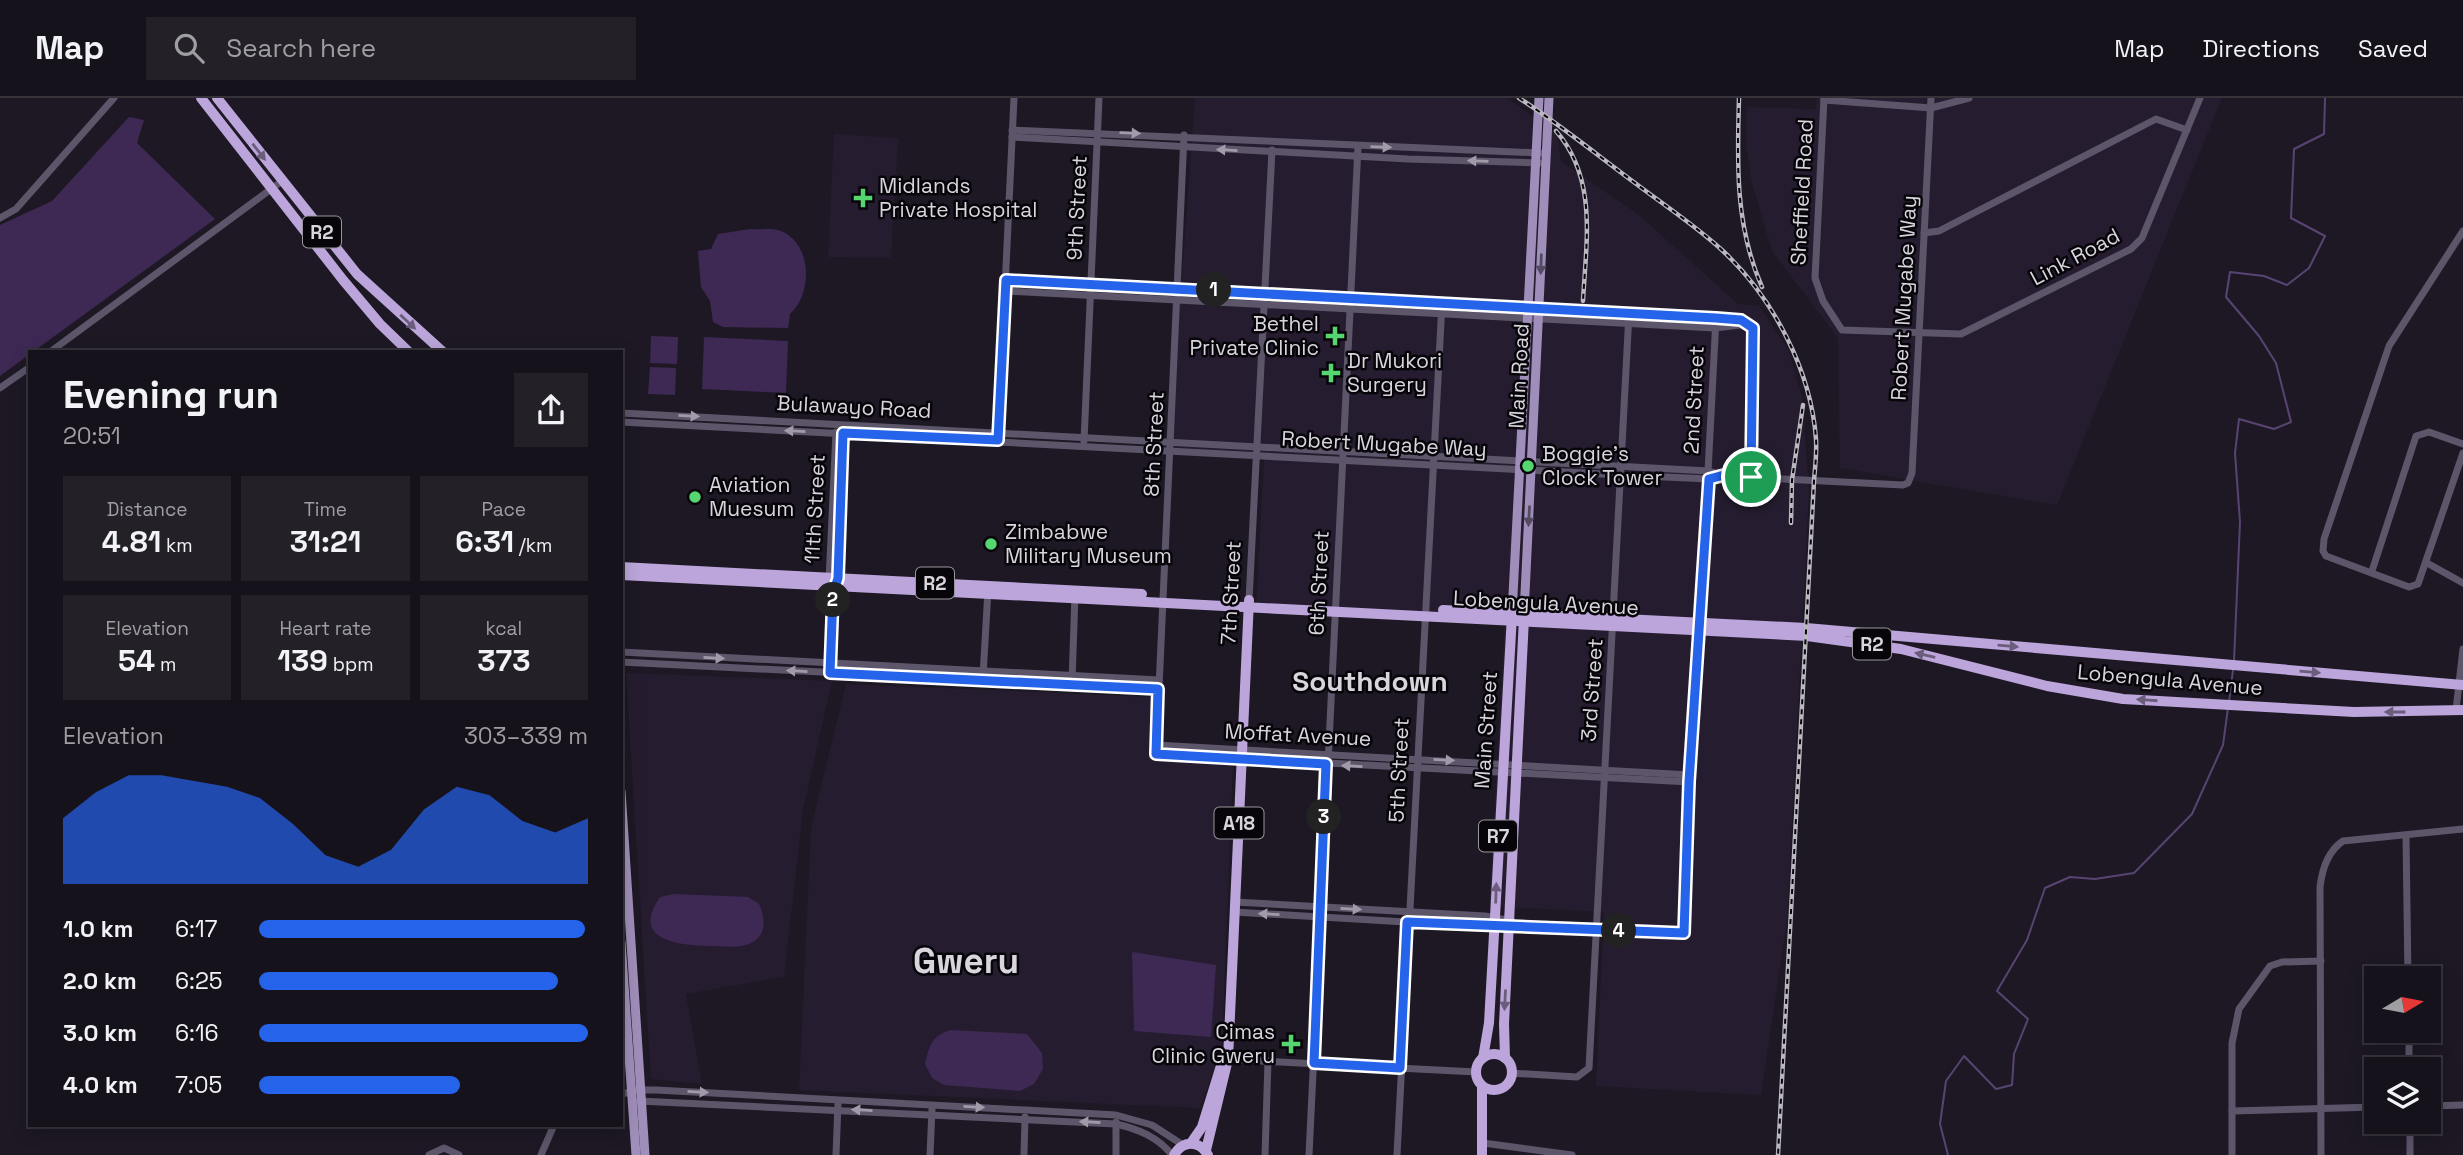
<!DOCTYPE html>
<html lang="en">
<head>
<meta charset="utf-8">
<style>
	body { margin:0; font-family:"Space Grotesk",sans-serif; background:#232028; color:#f1f3f6; height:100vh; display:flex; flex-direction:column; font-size:26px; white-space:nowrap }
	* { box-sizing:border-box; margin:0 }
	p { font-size:23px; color:#9e9ea3 }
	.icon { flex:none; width:38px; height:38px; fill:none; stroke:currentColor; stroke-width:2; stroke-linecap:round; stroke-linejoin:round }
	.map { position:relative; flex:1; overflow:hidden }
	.drawer { position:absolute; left:28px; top:252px; width:595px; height:777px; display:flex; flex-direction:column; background:#16121b; border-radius:0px; box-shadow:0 4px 18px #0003,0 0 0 2px #35323a }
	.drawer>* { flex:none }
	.needle { width:46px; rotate:80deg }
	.tools { position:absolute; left:2364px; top:868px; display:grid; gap:14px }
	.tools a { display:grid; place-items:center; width:77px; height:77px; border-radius:0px; background:#16121b; box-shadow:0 4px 18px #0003,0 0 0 2px #35323a; font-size:35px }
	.pin { position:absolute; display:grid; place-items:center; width:60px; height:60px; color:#fff; margin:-30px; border:4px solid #fff; border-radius:50%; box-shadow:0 2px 7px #0007 }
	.km { position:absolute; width:35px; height:35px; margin:-18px; border-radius:50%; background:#222; color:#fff; font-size:19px; line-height:35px; text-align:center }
	.round { display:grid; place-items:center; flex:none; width:74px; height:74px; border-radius:0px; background:#232028 }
	.head { display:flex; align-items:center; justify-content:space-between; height:119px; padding:0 35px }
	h1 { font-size:38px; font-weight:700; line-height:52px }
	.metrics { display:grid; grid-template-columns:repeat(3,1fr); gap:10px; height:119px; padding:7px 35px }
	.metrics div { display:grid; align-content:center; border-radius:0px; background:#232028; text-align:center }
	.metrics b { font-size:30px; font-weight:700 }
	.metrics small { font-size:19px; font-weight:400 }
	.metrics p { font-size:19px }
	.chart { height:196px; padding:14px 35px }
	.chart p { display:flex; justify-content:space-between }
	.chart svg { width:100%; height:126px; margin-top:7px; fill:#2563eb; opacity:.7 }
	ul { padding:0 35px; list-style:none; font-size:23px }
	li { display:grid; grid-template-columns:112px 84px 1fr; align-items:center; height:52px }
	li i { height:18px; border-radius:9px; background:#2563eb }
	header { display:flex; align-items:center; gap:42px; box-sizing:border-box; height:98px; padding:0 35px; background:#16121b; border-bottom:2px solid #35323a }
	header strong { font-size:33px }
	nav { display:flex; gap:38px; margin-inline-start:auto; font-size:24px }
	.search { width:490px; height:63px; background:#232028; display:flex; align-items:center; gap:18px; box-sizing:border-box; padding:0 24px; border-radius:0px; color:#9e9ea3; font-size:26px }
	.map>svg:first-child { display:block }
	.built { fill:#251d2f }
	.green { fill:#3d2954 }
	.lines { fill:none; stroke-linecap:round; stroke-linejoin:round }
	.stream { stroke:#584472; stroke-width:2 }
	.minor { stroke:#5d556a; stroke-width:7 }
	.major { stroke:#a08eba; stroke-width:9 }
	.highway { stroke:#bba5da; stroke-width:10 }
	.rail-casing { stroke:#bab7c0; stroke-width:4.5 }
	.rail { stroke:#070509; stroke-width:2; stroke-dasharray:5; stroke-linecap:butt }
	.oneway { fill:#a19ba9 }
	.oneway2 { fill:#6a5d7c }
	.oneway3 { fill:#544a62 }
	.route-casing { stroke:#fff; stroke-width:14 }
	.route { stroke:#2563eb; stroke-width:9 }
	.poi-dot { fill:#56d671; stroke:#070509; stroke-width:2.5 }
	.labels { text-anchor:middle; stroke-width:5; stroke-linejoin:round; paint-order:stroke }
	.shield { fill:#070509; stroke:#99979d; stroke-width:2 }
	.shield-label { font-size:19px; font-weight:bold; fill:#d8d5dd }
	.poi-label { font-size:21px; fill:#d8d5dd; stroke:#070509; text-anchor:start }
	.street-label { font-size:21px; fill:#d8d5dd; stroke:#070509 }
	.district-label { font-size:28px; font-weight:bold; fill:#d8d5dd; stroke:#070509 }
	.town-label { font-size:35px; font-weight:bold; fill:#d8d5dd; stroke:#070509 }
</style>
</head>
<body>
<header>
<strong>Map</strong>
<div class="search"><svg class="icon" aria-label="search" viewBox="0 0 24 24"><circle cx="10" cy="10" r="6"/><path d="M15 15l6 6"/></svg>Search here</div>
<nav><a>Map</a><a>Directions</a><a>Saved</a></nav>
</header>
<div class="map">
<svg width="2463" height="1057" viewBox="0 0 2463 1057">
	<rect width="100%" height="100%" fill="#1d1824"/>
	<!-- built -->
	<g class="built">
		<polygon points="1195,0 1507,0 1558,37 1561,63 1640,118 1738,206 1759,208 1788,251 1802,299 1809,393 1787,822 1761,997 1596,988 1604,814 1489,808 1505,526 1256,513 1264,360 1169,354"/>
		<polygon points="1817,0 2222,0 2057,407 1840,370 1838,240 1772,153 1751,82 1746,44 1747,9 1816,11"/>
		<polygon points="834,36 898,40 891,160 828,159"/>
		<polygon points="626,575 832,583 803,712 784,879 686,896 702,986 651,981"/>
		<polygon points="846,586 1151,599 1150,659 1233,665 1222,950 1200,1010 799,992 811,730"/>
	</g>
	<!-- green -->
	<g class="green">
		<polygon points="129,19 144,22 137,45 215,121 0,278 0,127 52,103"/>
		<path d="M750 131C759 132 770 130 778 132 813 143 813 196 790 216L788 230 723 229 713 224 710 203 701 189 698 153 711 151 718 136Z"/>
		<polygon points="651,238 678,239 677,266 650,265"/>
		<polygon points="704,239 788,243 786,295 702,291"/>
		<polygon points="650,269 676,270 675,297 648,296"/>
		<path d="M674 796 748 799 759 806C764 817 767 832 757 841 744 852 725 848 710 848 678 847 630 843 660 799Z"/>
		<polygon points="1132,854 1216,867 1211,939 1134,933"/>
		<path d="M951 932 1027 936 1042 955 1043 971 1034 986 1020 993 944 987 932 980 925 966C929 948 932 937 951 932Z"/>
	</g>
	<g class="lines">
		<!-- stream -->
		<g class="stream">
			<polyline points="2234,563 2240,424 2235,355 2239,321 2274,331 2291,324 2276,265 2259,238 2226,199 2230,174 2264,178 2287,187 2309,170 2325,138 2291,120 2294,51 2324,36 2325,0"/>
			<polyline points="2229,604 2233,572"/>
			<polyline points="1948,1057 1940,1026 1946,983 1964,958 1996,991 2012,987 2014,956 2028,921 1997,893 2027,842 2045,790 2070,779 2095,781 2134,775 2192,716 2223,647 2228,610"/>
		</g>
		<!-- minor -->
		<g class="minor">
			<polyline points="1824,0 1815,180 1823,203 1842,232 1961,236 2131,151 2142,140 2200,0"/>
			<polyline points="1824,2 1931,10 1969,0"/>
			<polyline points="1012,32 1540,55"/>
			<polyline points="1184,37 1156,656 1690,684"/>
			<polyline points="1012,39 1408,61 1539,65"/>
			<polyline points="0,120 16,111 114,0"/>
			<polyline points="2463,133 2389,248 2324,441 2323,453 2326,458 2409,489 2418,486 2463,355"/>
			<polyline points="1924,135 1939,133 2156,21 2187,32"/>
			<polyline points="1006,182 1741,222 1753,230 1755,236 1751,379"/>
			<polyline points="1005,193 1715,230 1748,226"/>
			<polyline points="50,254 282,83"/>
			<polyline points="0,290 30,269"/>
			<polyline points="621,315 1709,373 1724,378 1903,387 1908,385 1912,375 1931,0"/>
			<polyline points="621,324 1621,377 1709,381 1723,378"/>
			<polyline points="998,338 1014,0"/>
			<polyline points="1084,343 1099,0"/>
			<polyline points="2427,465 2463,485"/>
			<polyline points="2372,473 2416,338 2429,334 2463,346"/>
			<polyline points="829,483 836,334"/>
			<polyline points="1249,502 1272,52"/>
			<polyline points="621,554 1159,582"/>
			<polyline points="621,564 1158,591"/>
			<polyline points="830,570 833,496 838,480 843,330"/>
			<polyline points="983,578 988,492"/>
			<polyline points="1072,583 1075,497"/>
			<polyline points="2456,612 2463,551"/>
			<polyline points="1156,647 1690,677"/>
			<polyline points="2406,739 2408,880"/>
			<polyline points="1234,804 1485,818 1512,823"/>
			<polyline points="1234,814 1508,830 1684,835 1716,220"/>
			<polyline points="2409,933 2409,971"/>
			<polyline points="1223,961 1476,974"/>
			<polyline points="1511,975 1577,979 1589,970 1629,215"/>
			<polyline points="621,996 640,992 656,992 1116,1017 1152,1027 1183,1047"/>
			<path d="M639 1003 1116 1026C1138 1031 1158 1039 1172 1057"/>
			<polyline points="2429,1008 2463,1007"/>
			<polyline points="2232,1013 2376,1009"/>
			<polyline points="1483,1045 1572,1057"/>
			<polyline points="429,1057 444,1050 459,1057"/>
			<polyline points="541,1057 554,1027"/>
			<polyline points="836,1057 838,1006"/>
			<polyline points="930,1057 932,1011"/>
			<polyline points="1024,1057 1025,1019"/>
			<polyline points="1116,1057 1116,1024"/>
			<polyline points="1265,1057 1268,963"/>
			<polyline points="1309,1057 1358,48"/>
			<polyline points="1397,1057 1442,205"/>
			<polyline points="2232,1057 2232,945 2239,911 2270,868 2282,864 2321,863"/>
			<path d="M2321 1057 2320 789C2322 772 2328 753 2343 743L2463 731"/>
			<polyline points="2410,1057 2410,1024"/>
		</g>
		<!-- major -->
		<g class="major">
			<polyline points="1512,516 1539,0"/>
			<polyline points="1524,516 1549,0"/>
			<polyline points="621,693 645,1057"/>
			<polyline points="621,844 636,1057"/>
		</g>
		<!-- highway -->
		<g class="highway">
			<polyline points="201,0 343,182 380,226 409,254"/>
			<polyline points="217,0 357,176 443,254"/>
			<polyline points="621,469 1142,496"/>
			<polyline points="621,477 1807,538 1901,551 2047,588 2123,601 2354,614 2463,612"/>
			<polyline points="1443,512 1806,530 2463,587"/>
			<circle cx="1494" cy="974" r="18"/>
			<polyline points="1483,960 1489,925 1512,517"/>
			<polyline points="1505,960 1504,926 1524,520"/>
			<polyline points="1482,988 1482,1057"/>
			<polyline points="1191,1045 1202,1029 1224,958"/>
			<polyline points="1206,1052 1228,961 1249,502"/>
			<path d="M1174 1057C1183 1042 1199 1042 1208 1057"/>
		</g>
		<!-- rail casing -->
		<g class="rail-casing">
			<g id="rail">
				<path d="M1519 0C1559 26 1596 56 1635 85 1664 107 1696 128 1723 153 1773 200 1811 272 1816 341 1817 355 1815 369 1814 383L1778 1057"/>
				<path d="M1739 0C1737 65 1735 128 1762 189"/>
				<path d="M1556 33C1598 81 1586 144 1583 203"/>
				<polyline points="1791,425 1792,382 1803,307"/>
			</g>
		</g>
		<!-- rail -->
		<use href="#rail" class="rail"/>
	</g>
	<!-- one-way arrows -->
	<defs><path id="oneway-solid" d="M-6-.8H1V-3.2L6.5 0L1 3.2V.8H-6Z" transform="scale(1.75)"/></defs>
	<g class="oneway">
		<use href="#oneway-solid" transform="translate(1130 35) rotate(2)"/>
		<use href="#oneway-solid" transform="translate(1381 49) rotate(2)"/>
		<use href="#oneway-solid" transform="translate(1227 52) rotate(-177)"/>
		<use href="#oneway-solid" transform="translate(1478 63) rotate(-178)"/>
		<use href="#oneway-solid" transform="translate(689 318) rotate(3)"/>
		<use href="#oneway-solid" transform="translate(795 333) rotate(-177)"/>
		<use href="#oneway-solid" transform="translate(714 560) rotate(3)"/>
		<use href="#oneway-solid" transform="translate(797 573) rotate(-177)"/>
		<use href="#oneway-solid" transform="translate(1444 662) rotate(3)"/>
		<use href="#oneway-solid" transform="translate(1352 668) rotate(-177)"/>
		<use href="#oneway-solid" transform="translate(1351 811) rotate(3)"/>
		<use href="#oneway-solid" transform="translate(1269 816) rotate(-177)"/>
		<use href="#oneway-solid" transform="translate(698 994) rotate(3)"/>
		<use href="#oneway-solid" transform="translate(974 1009) rotate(3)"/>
		<use href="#oneway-solid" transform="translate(862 1012) rotate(-177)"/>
		<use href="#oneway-solid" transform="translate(1090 1024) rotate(-177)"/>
	</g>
	<g class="oneway2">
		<use href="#oneway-solid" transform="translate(259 54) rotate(52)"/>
		<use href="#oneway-solid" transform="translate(408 224) rotate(43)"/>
		<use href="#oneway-solid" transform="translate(2008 548) rotate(5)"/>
		<use href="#oneway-solid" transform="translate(1925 557) rotate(-167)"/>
		<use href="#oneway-solid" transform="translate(2310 574) rotate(5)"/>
		<use href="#oneway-solid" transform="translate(2147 602) rotate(-176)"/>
		<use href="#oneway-solid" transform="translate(2395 614) rotate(-180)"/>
		<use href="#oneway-solid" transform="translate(1496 795) rotate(-88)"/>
		<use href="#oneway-solid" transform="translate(1505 902) rotate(93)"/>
	</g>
	<g class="oneway3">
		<use href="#oneway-solid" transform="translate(1541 166) rotate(92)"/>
		<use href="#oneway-solid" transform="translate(1529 418) rotate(93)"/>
	</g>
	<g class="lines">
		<!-- route casing -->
		<g class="route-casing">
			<polygon id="route" points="1006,182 1716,220 1741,222 1753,230 1751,379 1724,377 1709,381 1689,684 1684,835 1407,824 1400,970 1314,965 1326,666 1156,656 1158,591 830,575 833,496 838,480 843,335 998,342"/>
		</g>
		<!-- route -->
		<use href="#route" class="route"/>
	</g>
	<!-- markers -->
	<g class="poi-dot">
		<path d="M859.5 89.5h7v7h7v7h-7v7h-7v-7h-7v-7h7z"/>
		<path d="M1331.5 227.5h7v7h7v7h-7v7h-7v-7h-7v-7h7z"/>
		<path d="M1327.5 264.5h7v7h7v7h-7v7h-7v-7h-7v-7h7z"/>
		<circle cx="1528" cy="368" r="7"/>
		<circle cx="695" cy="399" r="7"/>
		<circle cx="991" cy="446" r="7"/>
		<path d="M1287.5 935.5h7v7h7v7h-7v7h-7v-7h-7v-7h7z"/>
	</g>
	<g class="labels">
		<!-- shield labels -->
		<g class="shield">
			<rect x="303" y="118.5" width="38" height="31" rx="5"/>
			<rect x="916" y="469.5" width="38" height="31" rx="5"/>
			<rect x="1853" y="530.5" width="38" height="31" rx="5"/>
			<rect x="1214.5" y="709.5" width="49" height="31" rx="5"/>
			<rect x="1479" y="722.5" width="38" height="31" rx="5"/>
		</g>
		<g class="shield-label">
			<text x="322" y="141">R2</text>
			<text x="935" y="492">R2</text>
			<text x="1872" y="553">R2</text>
			<text x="1239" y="732">A18</text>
			<text x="1498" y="745">R7</text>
		</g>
		<!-- poi labels -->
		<g class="poi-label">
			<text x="879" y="95">Midlands<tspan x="879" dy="24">Private Hospital</tspan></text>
			<text x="1319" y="233" text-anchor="end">Bethel<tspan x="1319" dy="24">Private Clinic</tspan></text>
			<text x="1347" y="270">Dr Mukori<tspan x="1347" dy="24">Surgery</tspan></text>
			<text x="1542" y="363">Boggie's<tspan x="1542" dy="24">Clock Tower</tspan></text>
			<text x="709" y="394">Aviation<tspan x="709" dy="24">Muesum</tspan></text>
			<text x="1005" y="441">Zimbabwe<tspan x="1005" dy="24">Military Museum</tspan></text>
			<text x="1275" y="941" text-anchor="end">Cimas<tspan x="1275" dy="24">Clinic Gweru</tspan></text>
		</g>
		<!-- street labels -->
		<g class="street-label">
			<text transform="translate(1802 94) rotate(-87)" y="7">Sheffield Road</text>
			<text transform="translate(1077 110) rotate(-87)" y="7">9th Street</text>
			<text transform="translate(2075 159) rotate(-28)" y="7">Link Road</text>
			<text transform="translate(1904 200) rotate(-87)" y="7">Robert Mugabe Way</text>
			<text transform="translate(1519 278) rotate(-87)" y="7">Main Road</text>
			<text transform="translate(1694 302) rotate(-87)" y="7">2nd Street</text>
			<text transform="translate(854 309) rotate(3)" y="7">Bulawayo Road</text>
			<text transform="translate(1154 346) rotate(-87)" y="7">8th Street</text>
			<text transform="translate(1384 346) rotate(3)" y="7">Robert Mugabe Way</text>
			<text transform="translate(815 411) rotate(-87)" y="7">11th Street</text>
			<text transform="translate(1319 485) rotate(-87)" y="7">6th Street</text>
			<text transform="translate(1231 495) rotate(-87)" y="7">7th Street</text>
			<text transform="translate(1546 505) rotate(3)" y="7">Lobengula Avenue</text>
			<text transform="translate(2170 582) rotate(5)" y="7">Lobengula Avenue</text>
			<text transform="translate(1592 592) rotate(-86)" y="7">3rd Street</text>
			<text transform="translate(1486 632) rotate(-86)" y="7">Main Street</text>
			<text transform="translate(1298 637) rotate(3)" y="7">Moffat Avenue</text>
			<text transform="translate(1399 672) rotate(-87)" y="7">5th Street</text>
		</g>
		<!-- district labels -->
		<g class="district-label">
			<text x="1370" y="593">Southdown</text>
		</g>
		<!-- town labels -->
		<g class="town-label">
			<text x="966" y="875">Gweru</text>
		</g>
	</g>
</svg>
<div class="tools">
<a><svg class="needle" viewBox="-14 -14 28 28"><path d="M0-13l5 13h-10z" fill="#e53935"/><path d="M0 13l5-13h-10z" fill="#9e9ea3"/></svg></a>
<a><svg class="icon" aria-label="layers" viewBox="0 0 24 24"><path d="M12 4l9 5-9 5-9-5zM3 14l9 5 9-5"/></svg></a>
</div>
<div class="pin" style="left:1751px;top:379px;background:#1e9e55"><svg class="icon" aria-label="arrive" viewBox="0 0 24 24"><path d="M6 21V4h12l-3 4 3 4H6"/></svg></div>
<b class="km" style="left:1214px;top:192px">1</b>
<b class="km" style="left:833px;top:502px">2</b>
<b class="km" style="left:1324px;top:719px">3</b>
<b class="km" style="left:1619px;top:833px">4</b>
<section class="drawer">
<div class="head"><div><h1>Evening run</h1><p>20:51</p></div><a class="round"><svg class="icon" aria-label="share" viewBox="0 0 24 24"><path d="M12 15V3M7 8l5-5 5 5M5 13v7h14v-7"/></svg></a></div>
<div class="metrics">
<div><p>Distance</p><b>4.81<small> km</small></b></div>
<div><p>Time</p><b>31:21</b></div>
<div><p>Pace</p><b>6:31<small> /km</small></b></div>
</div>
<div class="metrics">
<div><p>Elevation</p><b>54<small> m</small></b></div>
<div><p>Heart rate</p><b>139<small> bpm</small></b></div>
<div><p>kcal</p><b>373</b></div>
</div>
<div class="chart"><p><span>Elevation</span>303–339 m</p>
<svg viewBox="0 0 160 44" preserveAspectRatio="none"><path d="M0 44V21L10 12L20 6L30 6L40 8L50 10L60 14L70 23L80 34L90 38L100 32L110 18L120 10L130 13L140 22L150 26L160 21V44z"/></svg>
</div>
<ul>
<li><b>1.0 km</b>6:17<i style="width:99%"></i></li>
<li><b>2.0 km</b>6:25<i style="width:91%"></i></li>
<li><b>3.0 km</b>6:16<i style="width:100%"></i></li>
<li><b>4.0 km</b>7:05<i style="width:61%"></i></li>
</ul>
</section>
</div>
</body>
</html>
